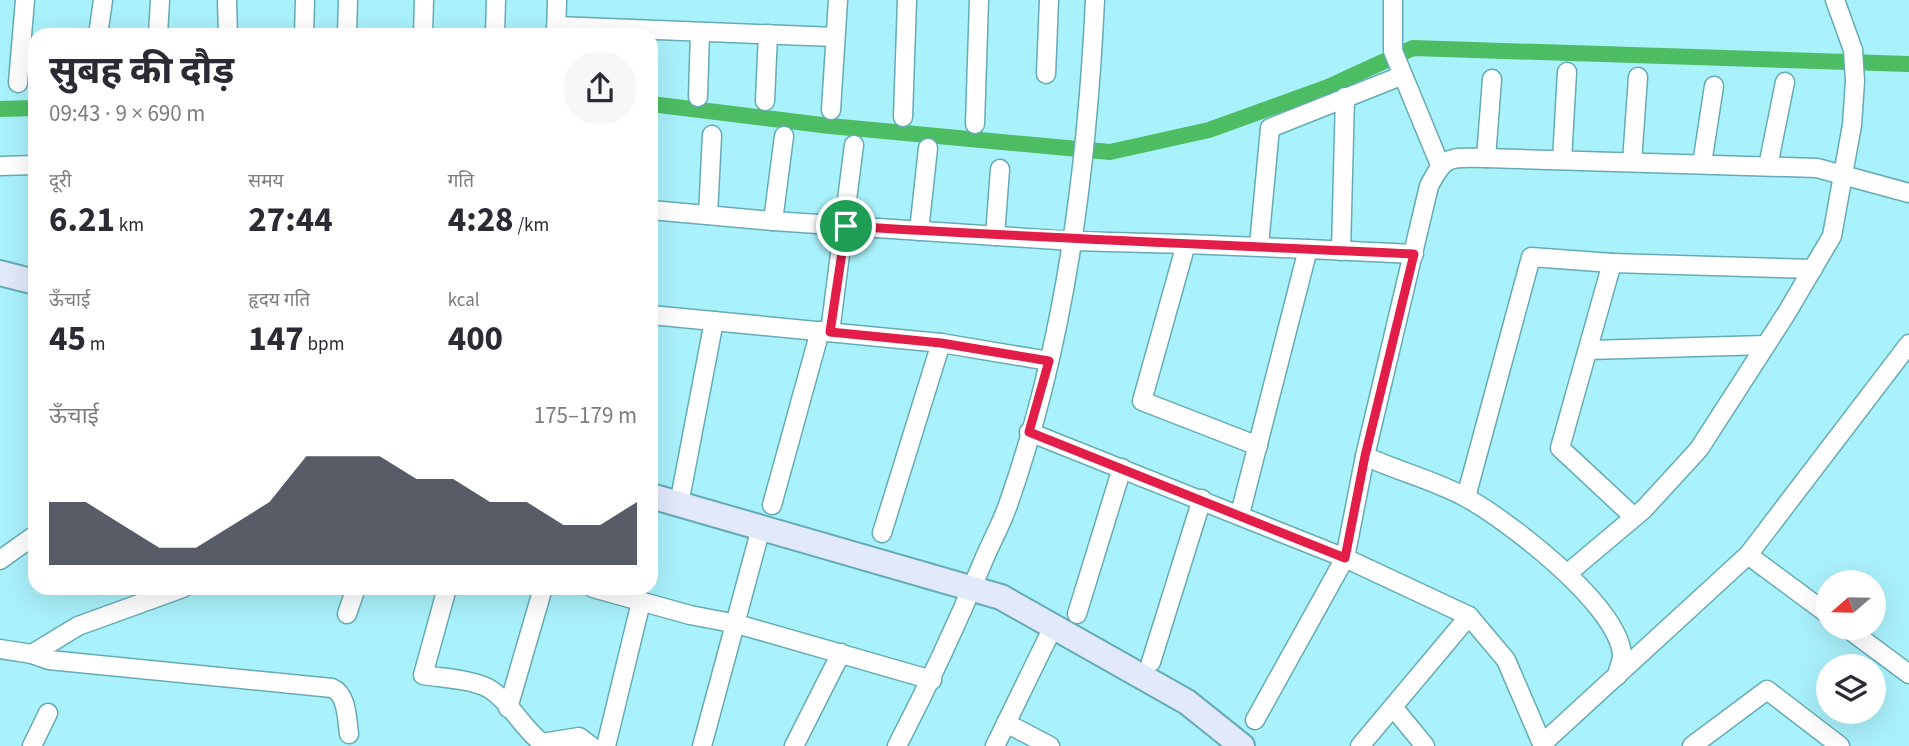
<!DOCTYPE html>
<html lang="hi">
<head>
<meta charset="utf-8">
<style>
	body { margin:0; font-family:"Source Sans 3","Noto Sans Devanagari",sans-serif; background:#f7f7f7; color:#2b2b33; height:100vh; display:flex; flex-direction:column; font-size:26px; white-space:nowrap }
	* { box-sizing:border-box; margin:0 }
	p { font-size:23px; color:#7c7c81 }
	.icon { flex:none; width:38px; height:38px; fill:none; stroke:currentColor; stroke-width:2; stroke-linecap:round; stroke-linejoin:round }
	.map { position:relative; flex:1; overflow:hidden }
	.sheet { position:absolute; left:28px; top:28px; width:630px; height:567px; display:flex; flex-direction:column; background:#fff; border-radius:21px; box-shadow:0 7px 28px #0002 }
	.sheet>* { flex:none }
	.needle { width:46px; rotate:250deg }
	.tools { position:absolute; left:1816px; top:570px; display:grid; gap:14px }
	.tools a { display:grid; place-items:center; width:70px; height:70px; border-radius:50%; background:#fff; box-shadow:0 7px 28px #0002; font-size:35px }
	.pin { position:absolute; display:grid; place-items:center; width:60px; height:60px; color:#fff; margin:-30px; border:4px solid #fff; border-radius:50%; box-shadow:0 2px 7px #0007 }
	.round { display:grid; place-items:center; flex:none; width:74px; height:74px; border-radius:37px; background:#f7f7f7 }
	.headline { display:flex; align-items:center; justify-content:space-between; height:119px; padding:0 21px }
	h1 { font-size:38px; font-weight:700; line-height:52px }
	.stats { display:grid; grid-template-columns:repeat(3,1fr); gap:10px; height:119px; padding:7px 21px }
	.stats div { display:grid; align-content:center }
	.stats b { font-size:35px; font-weight:700 }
	.stats small { font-size:19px; font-weight:400 }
	.stats p { font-size:19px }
	.chart { height:196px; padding:14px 21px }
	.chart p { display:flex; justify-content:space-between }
	.chart svg { width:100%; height:126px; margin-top:7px; fill:#111827; opacity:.7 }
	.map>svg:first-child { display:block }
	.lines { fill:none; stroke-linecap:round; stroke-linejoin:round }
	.canal { stroke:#4cbd63; stroke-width:16 }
	.street-casing { stroke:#65abb6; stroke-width:21 }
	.secondary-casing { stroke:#65abb6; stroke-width:28 }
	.street { stroke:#fff; stroke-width:18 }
	.secondary { stroke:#e2e9fb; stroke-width:24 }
	.route-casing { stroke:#fff; stroke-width:14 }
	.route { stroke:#e11d48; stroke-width:9 }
</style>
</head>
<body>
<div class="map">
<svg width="1909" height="746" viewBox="0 0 1909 746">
	<rect width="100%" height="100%" fill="#a9f1fb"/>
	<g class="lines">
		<!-- canal -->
		<g class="canal">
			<polyline points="651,104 830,126 1110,152 1209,130 1328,87 1413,48 1909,64"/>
			<polyline points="0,109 35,108"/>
		</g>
		<!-- street casing -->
		<g class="street-casing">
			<g id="street">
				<polyline points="227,0 228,35"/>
				<polyline points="1393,0 1393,51 1440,165"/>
				<polyline points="556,26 835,37"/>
				<polyline points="98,35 103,0"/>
				<polyline points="158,35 160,0"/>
				<polyline points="304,35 305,0"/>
				<polyline points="347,35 348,0"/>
				<polyline points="423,35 424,0"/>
				<polyline points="495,35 496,0"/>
				<polyline points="556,35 557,0"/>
				<polyline points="1046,74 1049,0"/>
				<polyline points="18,83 25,0"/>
				<polyline points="698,97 700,32"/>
				<polyline points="765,101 768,34"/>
				<polyline points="831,110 838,0"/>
				<polyline points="903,117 907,0"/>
				<polyline points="975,124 979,0"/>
				<polyline points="784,136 773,221 1072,241 1186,244"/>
				<polyline points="1486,158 1492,79"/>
				<polyline points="1562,160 1567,72"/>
				<polyline points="1632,162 1638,77"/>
				<polyline points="1702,164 1714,86"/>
				<polyline points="0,166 35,165"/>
				<polyline points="1768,166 1785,82"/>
				<polyline points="651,210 773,221"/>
				<polyline points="708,215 712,135"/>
				<polyline points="919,231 928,148"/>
				<polyline points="995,236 1000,169"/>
				<polyline points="1259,245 1270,128 1401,76"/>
				<polyline points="1341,251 1345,97"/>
				<polyline points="651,315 941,343"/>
				<polyline points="830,332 854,145"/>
				<polyline points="1589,350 1766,345"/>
				<polyline points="1029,432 1345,558 1255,720"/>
				<polyline points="1258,446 1142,401 1186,244 1308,249"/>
				<path d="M1365 456C1397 471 1434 480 1465 497 1506 519 1619 605 1622 655 1622 661 1618 670 1617 676"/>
				<polyline points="1466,497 1531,257 1612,263"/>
				<polyline points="679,504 714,321"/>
				<polyline points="772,505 820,331"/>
				<polyline points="1240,514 1308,249 1414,254"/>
				<polyline points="1634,517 1560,448 1612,263 1813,269"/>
				<polyline points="882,533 941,343 1049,361"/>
				<polyline points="0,560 35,535"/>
				<polyline points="1568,573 1644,509 1699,449 1786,314 1832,236 1852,125 1855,81 1853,50 1835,0"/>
				<path d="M447 588 423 675C442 678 470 679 488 688 509 700 522 728 542 743L579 737 591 746"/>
				<polyline points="593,588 690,615 737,624 932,680"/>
				<polyline points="347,614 356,588"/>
				<polyline points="1077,614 1122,468"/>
				<polyline points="1829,615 1748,555 1909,344"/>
				<polyline points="1469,616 1506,660 1543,746"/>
				<polyline points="1847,628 1909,674"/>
				<polyline points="0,649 32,654 78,626 183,588"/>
				<path d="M32 654 49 660 332 688C347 694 347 719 349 734"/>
				<polyline points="1151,662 1202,499"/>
				<polyline points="1393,707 1425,746"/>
				<polyline points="508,708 543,588"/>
				<polyline points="1006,723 1050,746"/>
				<polyline points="1542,744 1748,555"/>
				<polyline points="32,746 48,713"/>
				<polyline points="606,746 641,602"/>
				<polyline points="702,746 761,528"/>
				<polyline points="794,746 841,653"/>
				<path d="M897 746C928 686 956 626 982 564 990 544 1001 525 1008 505 1065 343 1087 171 1095 0"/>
				<polyline points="995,746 1053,627"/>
				<path d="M1360 746 1469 616 1345 558 1365 456 1429 186C1446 153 1451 158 1486 158L1817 168 1909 193"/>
				<polyline points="1692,746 1767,690 1840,746"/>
			</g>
		</g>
		<!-- secondary casing -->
		<g class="secondary-casing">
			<g id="secondary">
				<polyline points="0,273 35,282"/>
				<polyline points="651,496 1001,597 1187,702 1242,746"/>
			</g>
		</g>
		<!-- street -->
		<use href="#street" class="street"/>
		<!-- secondary -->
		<use href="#secondary" class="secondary"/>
	</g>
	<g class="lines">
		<!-- route casing -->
		<g class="route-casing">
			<path id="route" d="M846 226C1035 238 1225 245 1414 254L1365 456 1345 558 1029 432 1049 361 941 343 830 332Z"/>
		</g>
		<!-- route -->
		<use href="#route" class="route"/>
	</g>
</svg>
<div class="tools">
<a><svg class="needle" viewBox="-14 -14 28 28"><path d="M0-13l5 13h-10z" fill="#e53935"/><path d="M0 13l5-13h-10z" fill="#7c7c81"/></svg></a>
<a><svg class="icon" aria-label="layers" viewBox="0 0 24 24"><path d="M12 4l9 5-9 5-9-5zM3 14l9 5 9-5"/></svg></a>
</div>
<div class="pin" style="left:846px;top:226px;background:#1e9e55"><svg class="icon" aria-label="arrive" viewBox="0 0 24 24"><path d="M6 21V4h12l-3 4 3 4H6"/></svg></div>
<section class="sheet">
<div class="headline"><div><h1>सुबह की दौड़</h1><p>09:43 · 9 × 690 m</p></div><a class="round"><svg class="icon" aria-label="share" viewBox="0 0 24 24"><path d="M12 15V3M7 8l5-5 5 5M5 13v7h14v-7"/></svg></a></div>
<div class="stats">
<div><p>दूरी</p><b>6.21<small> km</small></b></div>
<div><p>समय</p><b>27:44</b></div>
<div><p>गति</p><b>4:28<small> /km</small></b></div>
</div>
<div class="stats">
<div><p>ऊँचाई</p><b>45<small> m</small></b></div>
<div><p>हृदय गति</p><b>147<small> bpm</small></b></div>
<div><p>kcal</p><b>400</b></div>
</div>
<div class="chart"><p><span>ऊँचाई</span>175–179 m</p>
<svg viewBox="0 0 160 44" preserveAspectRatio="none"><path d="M0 44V22L10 22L20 30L30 38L40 38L50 30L60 22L70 6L80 6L90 6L100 14L110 14L120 22L130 22L140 30L150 30L160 22V44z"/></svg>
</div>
</section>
</div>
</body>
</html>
